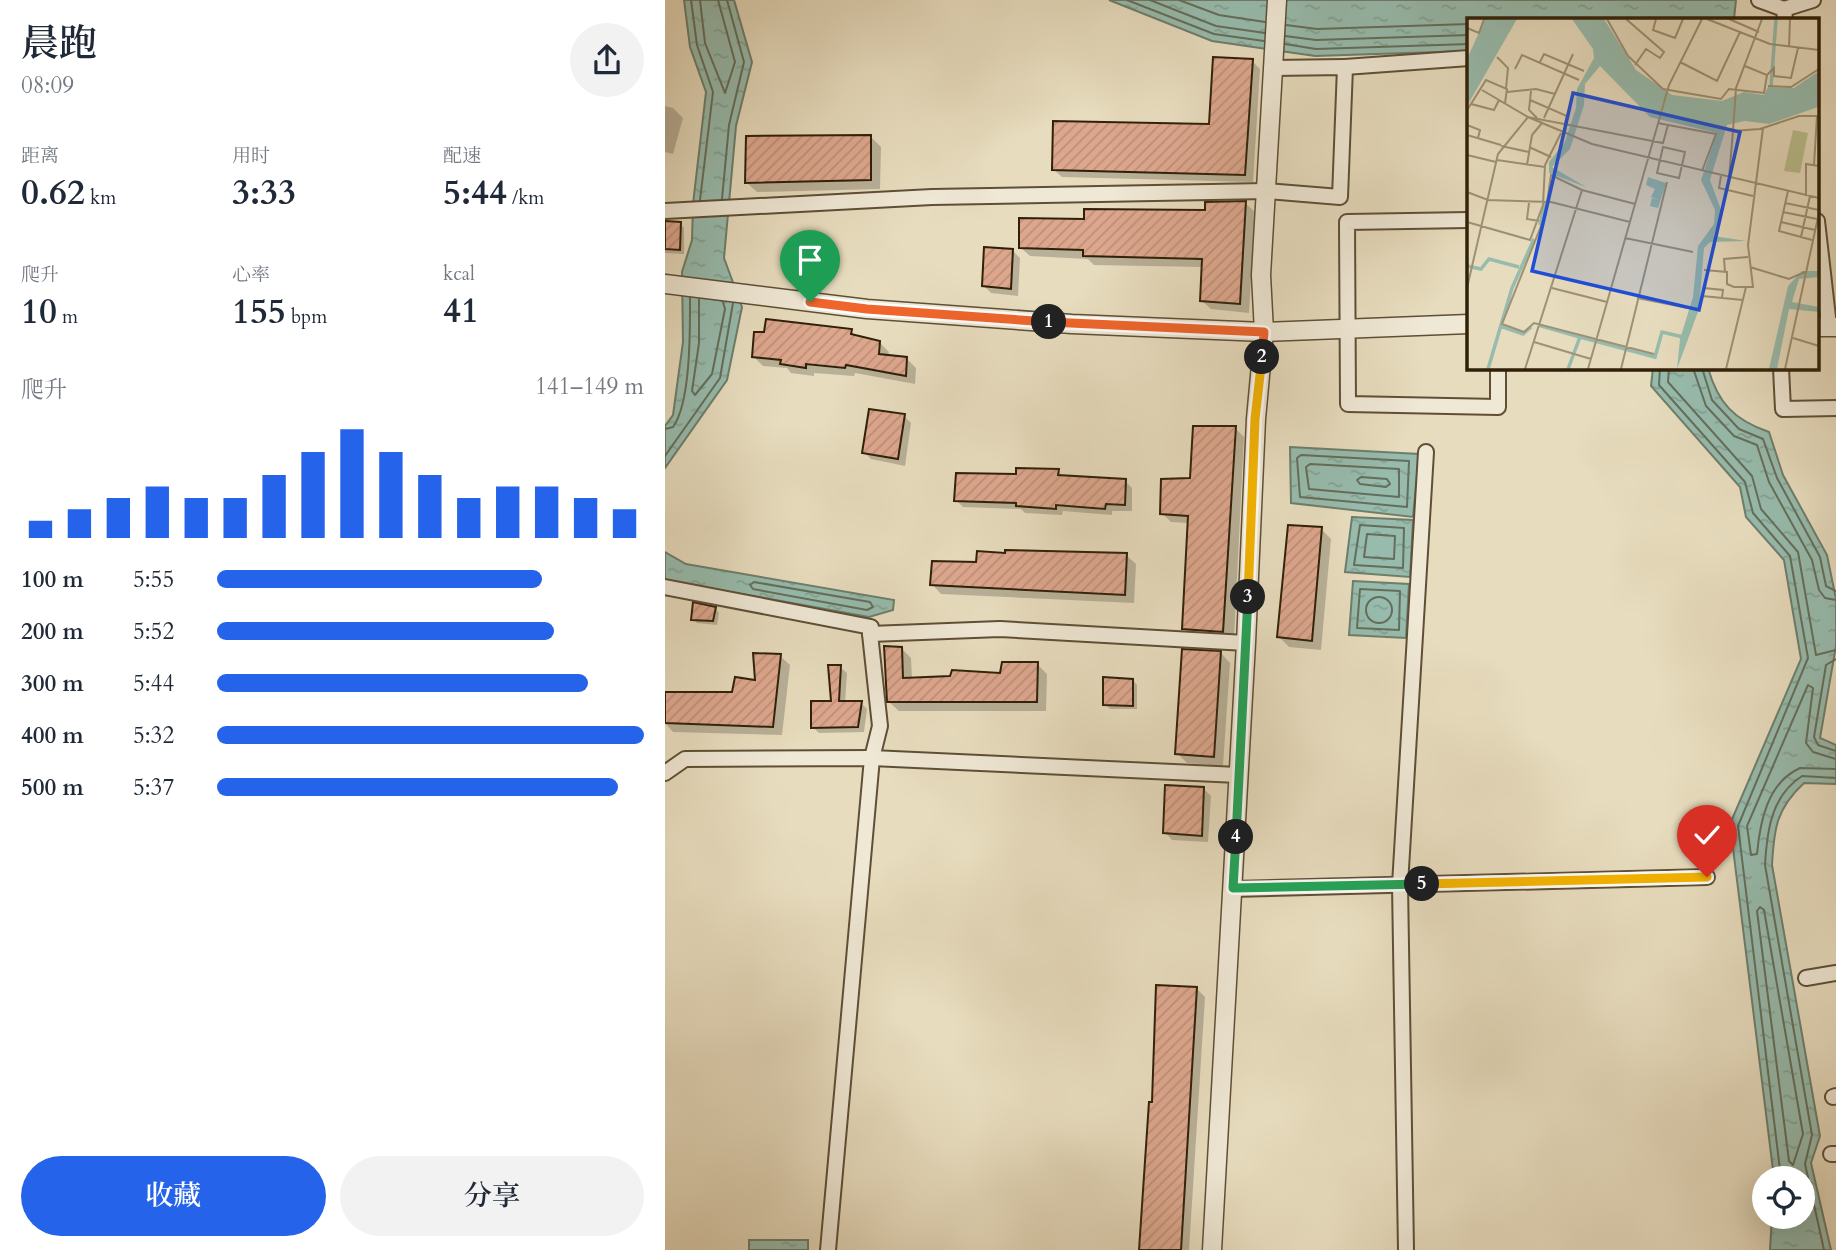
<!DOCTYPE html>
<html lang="zh">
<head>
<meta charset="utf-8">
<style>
	body { margin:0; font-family:Cardo,"Noto Serif SC",serif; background:#f2f2f3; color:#1f2937; height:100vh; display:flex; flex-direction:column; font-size:26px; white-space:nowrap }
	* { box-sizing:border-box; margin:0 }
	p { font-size:23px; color:#747a83 }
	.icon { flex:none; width:38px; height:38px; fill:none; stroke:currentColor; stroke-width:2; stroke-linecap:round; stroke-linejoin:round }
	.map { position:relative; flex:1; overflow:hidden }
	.panel { display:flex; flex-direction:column; background:#fff; width:665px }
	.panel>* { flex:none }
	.controls { position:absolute; left:1087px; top:1166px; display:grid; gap:14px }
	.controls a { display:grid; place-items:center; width:63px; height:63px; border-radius:50%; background:#fff; box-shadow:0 7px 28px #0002; font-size:35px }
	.pin { position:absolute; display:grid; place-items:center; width:60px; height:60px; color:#fff; margin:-72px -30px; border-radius:50% 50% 50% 0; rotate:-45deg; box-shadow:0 0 7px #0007 }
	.pin .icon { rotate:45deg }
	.km { position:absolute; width:35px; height:35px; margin:-18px; border-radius:50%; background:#222; color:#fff; font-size:19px; line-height:35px; text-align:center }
	.round { display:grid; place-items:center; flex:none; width:74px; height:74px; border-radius:37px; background:#f2f2f3 }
	.summary { display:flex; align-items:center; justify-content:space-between; height:119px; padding:0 21px }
	h1 { font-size:38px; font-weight:600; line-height:52px }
	.metrics { display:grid; grid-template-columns:repeat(3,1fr); gap:10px; height:119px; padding:7px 21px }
	.metrics div { display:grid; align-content:center }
	.metrics b { font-size:35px; font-weight:600 }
	.metrics small { font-size:19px; font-weight:400 }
	.metrics p { font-size:19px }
	.chart { height:196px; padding:14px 21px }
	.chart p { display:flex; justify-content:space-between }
	.chart svg { width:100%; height:126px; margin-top:7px; stroke:#2563eb; stroke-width:6 }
	.primary-button { display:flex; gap:14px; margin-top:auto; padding:14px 21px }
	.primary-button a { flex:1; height:80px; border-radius:42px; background:#2563eb; color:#fff; font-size:28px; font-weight:600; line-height:80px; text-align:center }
	.primary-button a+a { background:#f2f2f3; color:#1f2937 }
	ul { padding:0 21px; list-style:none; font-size:23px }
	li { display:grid; grid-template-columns:112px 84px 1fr; align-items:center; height:52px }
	li i { height:18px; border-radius:9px; background:#2563eb }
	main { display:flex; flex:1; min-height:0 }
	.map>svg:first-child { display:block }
	.water { fill:url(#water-ripples); stroke:#6e7e6c; stroke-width:2 }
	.shadow { fill:#0003 }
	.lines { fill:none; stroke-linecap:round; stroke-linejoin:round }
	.shore { stroke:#646e5b; stroke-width:2 }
	.building { fill:url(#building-hatch); stroke:#302008; stroke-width:2 }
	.minor-casing { stroke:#5e4f36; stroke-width:18 }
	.tertiary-casing { stroke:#5e4f36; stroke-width:21 }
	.minor { stroke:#efe8d5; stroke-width:14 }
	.tertiary { stroke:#efe8d5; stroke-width:18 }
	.split-1-casing { stroke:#fff; stroke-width:14 }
	.split-2-casing { stroke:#fff; stroke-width:14 }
	.split-3-casing { stroke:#fff; stroke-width:14 }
	.split-4-casing { stroke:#fff; stroke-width:14 }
	.split-5-casing { stroke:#fff; stroke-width:14 }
	.split-6-casing { stroke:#fff; stroke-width:14 }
	.split-1 { stroke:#f0652b; stroke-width:9 }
	.split-2 { stroke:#f0652b; stroke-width:9 }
	.split-3 { stroke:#f5b400; stroke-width:9 }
	.split-4 { stroke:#22a559; stroke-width:9 }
	.split-5 { stroke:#22a559; stroke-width:9 }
	.split-6 { stroke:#f5b400; stroke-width:9 }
	.inset-river { fill:none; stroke:#97bcae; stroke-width:3.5 }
	.inset-road { fill:none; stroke:#9e9175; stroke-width:2 }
	.view { fill:#1d4ed8; fill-opacity:0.15; stroke:#1d4ed8; stroke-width:3.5 }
	.inset-edge { fill:none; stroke:#302008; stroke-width:3.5 }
</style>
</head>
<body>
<main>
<section class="panel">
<div class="summary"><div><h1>晨跑</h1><p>08:09</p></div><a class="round"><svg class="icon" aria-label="share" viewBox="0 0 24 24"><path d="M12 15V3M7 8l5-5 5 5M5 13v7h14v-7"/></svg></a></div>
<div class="metrics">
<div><p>距离</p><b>0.62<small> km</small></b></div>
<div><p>用时</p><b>3:33</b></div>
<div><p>配速</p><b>5:44<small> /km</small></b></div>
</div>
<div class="metrics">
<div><p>爬升</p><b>10<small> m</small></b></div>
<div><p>心率</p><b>155<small> bpm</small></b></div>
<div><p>kcal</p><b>41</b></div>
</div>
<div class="chart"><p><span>爬升</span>141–149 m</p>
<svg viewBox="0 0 160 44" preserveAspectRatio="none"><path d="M5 44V38M15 44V34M25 44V30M35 44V26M45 44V30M55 44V30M65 44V22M75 44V14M85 44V6M95 44V14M105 44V22M115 44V30M125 44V26M135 44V26M145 44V30M155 44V34"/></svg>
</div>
<ul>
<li><b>100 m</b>5:55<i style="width:76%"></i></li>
<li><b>200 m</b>5:52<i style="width:79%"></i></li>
<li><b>300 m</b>5:44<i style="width:87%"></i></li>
<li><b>400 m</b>5:32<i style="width:100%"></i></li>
<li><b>500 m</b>5:37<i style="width:94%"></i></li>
</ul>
<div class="primary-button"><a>收藏</a><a>分享</a></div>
</section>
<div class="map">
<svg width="1171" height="1250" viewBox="0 0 1171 1250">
	<defs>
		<pattern id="water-ripples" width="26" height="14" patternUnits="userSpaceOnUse" patternTransform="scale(1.75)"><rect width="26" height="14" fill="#97bcae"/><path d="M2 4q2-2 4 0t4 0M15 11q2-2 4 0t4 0" fill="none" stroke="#82a194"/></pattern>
		<pattern id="building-hatch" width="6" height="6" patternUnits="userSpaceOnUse" patternTransform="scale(1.75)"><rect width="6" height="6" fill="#dda78e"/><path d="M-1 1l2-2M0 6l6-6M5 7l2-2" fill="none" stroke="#be8f79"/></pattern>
	</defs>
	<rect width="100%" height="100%" fill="#e7dcbe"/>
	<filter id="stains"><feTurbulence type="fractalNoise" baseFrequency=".00286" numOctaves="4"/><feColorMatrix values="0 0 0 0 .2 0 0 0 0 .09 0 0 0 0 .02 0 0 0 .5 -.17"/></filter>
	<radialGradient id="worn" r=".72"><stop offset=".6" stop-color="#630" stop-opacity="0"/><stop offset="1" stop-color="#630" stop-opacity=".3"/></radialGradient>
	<!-- water -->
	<g class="water">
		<polygon points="19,0 69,0 87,62 71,126 59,258 77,307 62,380 0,468 0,426 8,415 18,342 17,272 27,240 28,204 41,92 25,47"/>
		<polygon points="444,0 1071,0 1069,19 804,19 803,51 650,56 547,41"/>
		<path d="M988 368H1043C1053 403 1069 420 1104 432L1118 475 1162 555 1171 599V646L1155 738 1171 745V784L1139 783C1111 809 1109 829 1107 865L1155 1136 1146 1163 1166 1250H1105L1107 1216H1138V1178H1109L1065 824 1136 659 1119 560 1081 517 1075 487 986 386Z"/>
		<polygon points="625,447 754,454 748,517 626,503"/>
		<polygon points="687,517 748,520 745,577 680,572"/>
		<polygon points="0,552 21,564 229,600 228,610 204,617 0,580"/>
		<polygon points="688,581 744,584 741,638 684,635"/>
		<rect x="84" y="1240" width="59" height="10"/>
	</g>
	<!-- shadow -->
	<g class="shadow">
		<polygon points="587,61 595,69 588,182 397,177 388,169 546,126"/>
		<polygon points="0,106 8,108 18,118 8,154 0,152"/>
		<polygon points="206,137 216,147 215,189 92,192 82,183"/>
		<polygon points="580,203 590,212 584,313 546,309 536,300 538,267 429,265 423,259 365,256 355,247 420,221 541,212"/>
		<polygon points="0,223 15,224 19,228 19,254 0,253"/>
		<polygon points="348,251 355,258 353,296 326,293 319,286"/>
		<polygon points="186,331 192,338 215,343 224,352 223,357 242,359 251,368 250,384 190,373 189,376 149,373 149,376 126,373 122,368 98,366 89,357"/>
		<polygon points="239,416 246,423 240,466 206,459 199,452"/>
		<polygon points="570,428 579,437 569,638 529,638 520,629 524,523 506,522 497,513"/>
		<polygon points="393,471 399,477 460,481 467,488 467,511 447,511 447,515 398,511 397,515 360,513 356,509 298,507 291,500 353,475"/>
		<polygon points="656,529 666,539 656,650 624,647 614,637"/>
		<polygon points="461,555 471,564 469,603 276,594 267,584 312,564"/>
		<polygon points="50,608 54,613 52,625 32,623 28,619"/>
		<polygon points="236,648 246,658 247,679 337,675 372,664 382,674 381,711 234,711 224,702"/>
		<polygon points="556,653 565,663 558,766 522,763 512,753"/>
		<polygon points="115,656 125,665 117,735 8,732 0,723 0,711 68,693 92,682"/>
		<polygon points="175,667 182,673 180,703 196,703 202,709 199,732 154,733 148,727 168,703"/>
		<polygon points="468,680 472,685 472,709 445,709 440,704"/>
		<polygon points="539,789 546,796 543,842 507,840 500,832"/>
		<polygon points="532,989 540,997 524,1250 475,1250 489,1104"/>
	</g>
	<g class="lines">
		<!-- shore -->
		<g class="shore">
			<polyline points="26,0 32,45 48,92 35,200"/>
			<polyline points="35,0 40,43 60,93 70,62 53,0"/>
			<polyline points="462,0 549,34 599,41"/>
			<polyline points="485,0 551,26 600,33"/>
			<polyline points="514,0 554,15 600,22"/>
			<polyline points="621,25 652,29 804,24"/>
			<polyline points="620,36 651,40 804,35"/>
			<polyline points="620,44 651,49 804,44"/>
			<polyline points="57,199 64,125 79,62 62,0"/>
			<polyline points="34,299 34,343 27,391 30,395 47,374 60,309 58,302"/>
			<polyline points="995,368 994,385 1080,482 1088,513 1125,556 1143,658 1073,826 1116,1178"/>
			<polyline points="1004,368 1003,382 1087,476 1096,509 1133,552 1151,655 1171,650"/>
			<polyline points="1028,368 1041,406 1069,436 1092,445 1104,482 1147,560 1154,590 1160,598 1171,600"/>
			<polyline points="1037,368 1047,400 1074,429 1098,439 1112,478 1155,557 1161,586 1171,591"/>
			<path d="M0 429 8 427C26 402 25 329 25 298"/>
			<polygon points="636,455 744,461 742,507 635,497 632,458"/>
			<polyline points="0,456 55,378 68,303"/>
			<polygon points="645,464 734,469 734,497 644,489 641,467"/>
			<polygon points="696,477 722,479 725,484 721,487 695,484 692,480"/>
			<polygon points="695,525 739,528 738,568 689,565"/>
			<polygon points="702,534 730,536 729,559 699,557"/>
			<polygon points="89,582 205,602 208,607 202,610 88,589 85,585"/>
			<polygon points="695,589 735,591 734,630 692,628"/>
			<circle cx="714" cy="610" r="13"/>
			<polyline points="1171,659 1161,665 1149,737 1153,745 1171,751"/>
			<path d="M1171 759 1148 752 1141 743 1148 688 1143 685 1082 826 1086 855 1092 854C1095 822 1102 783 1135 768L1171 769"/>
			<polygon points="1095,907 1099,910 1138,1134 1128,1165 1124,1161 1092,911"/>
			<path d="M1159 1250 1140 1164 1147 1135 1100 865C1102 831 1106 796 1137 776L1171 778"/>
		</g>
	</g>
	<!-- building -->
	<g class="building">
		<polygon points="548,57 588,59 580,175 387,170 388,121 544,124"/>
		<polygon points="206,135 206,180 80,183 81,136"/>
		<polygon points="581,201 575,304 535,301 537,259 418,256 418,250 354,248 354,218 419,219 419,209 540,210 540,202"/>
		<polygon points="0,221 16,222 15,250 0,249"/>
		<polygon points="319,247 348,249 346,289 317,286"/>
		<polygon points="101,319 187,329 186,334 215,341 214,354 242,357 241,376 181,365 180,368 141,364 141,368 115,364 116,360 87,357 89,332 99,332"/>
		<polygon points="204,409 240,414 233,459 197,453"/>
		<polygon points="528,426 571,426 558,632 517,629 523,516 495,514 496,479 525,478"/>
		<polygon points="351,468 394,469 393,475 461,479 460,505 441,504 440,509 391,505 391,509 351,506 351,503 289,501 291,473 351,474"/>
		<polygon points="623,525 657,527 647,641 612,637"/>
		<polygon points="340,550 462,553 460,595 265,585 267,561 311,562 312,551 340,553"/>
		<polygon points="28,602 51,607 48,621 26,620"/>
		<polygon points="219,646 237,647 238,678 285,676 287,670 335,673 337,662 373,662 372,702 222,702"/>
		<polygon points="517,649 556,651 549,757 510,754"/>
		<polygon points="88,653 116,654 108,727 0,723 0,692 67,692 70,677 90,680"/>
		<polygon points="163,665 176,665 174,701 197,701 193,727 146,728 146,701 166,701"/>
		<polygon points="438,677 468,679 468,706 438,705"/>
		<polygon points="500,785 539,787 537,836 498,833"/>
		<polygon points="491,985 532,987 516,1250 474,1250 484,1102 487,1102"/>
	</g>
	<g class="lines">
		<!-- minor casing -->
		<g class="minor-casing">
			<g id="minor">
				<polyline points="1094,0 1119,9"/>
				<polyline points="1120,19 1119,9 1148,0"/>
				<polyline points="680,67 804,58"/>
				<polyline points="0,211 267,197 601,191 675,197 680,67 608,68"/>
				<polyline points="804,220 682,222 683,404 833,407 833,368"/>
				<polyline points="1152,221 1164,326"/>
				<polyline points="1116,368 1118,409 1171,408"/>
				<polyline points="0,587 206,627 205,634"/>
				<polyline points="0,773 20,759 207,758 573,775"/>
				<polyline points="568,889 1042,877"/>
				<polyline points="1141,978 1171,973"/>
				<polyline points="1168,1097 1171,1096"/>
				<polyline points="1166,1154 1171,1154"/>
				<polyline points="163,1250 207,758 215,726 205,634 335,629 581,643"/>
				<polyline points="741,1250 735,885 761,452"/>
			</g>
		</g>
		<!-- tertiary casing -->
		<g class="tertiary-casing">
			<g id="tertiary">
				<polyline points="0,284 202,309 407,324 599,332 804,324"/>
				<polyline points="1152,327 1171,327"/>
				<polyline points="547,1250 581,643 591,419 599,332 596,275 612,0"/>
			</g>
		</g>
		<!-- minor -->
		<use href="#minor" class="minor"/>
		<!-- tertiary -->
		<use href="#tertiary" class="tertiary"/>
	</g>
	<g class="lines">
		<!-- split-1 casing -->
		<g class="split-1-casing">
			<polyline id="split-1" points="145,302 202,309 384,322"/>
		</g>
		<!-- split-2 casing -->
		<g class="split-2-casing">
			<polyline id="split-2" points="384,322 599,332 597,357"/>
		</g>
		<!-- split-3 casing -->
		<g class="split-3-casing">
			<polyline id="split-3" points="583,597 590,419 597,357"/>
		</g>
		<!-- split-4 casing -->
		<g class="split-4-casing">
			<polyline id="split-4" points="571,837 583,597"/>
		</g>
		<!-- split-5 casing -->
		<g class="split-5-casing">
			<polyline id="split-5" points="571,837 568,888 757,884"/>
		</g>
		<!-- split-6 casing -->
		<g class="split-6-casing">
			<polyline id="split-6" points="757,884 1042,877"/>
		</g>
		<!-- split-1 -->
		<use href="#split-1" class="split-1"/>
		<!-- split-2 -->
		<use href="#split-2" class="split-2"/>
		<!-- split-3 -->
		<use href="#split-3" class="split-3"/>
		<!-- split-4 -->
		<use href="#split-4" class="split-4"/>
		<!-- split-5 -->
		<use href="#split-5" class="split-5"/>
		<!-- split-6 -->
		<use href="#split-6" class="split-6"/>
	</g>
	<!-- overview -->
	<g transform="translate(802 18)">
		<rect width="352" height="352" fill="#e7dcbe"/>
		<path d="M326 112 341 115 333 155 317 153Z" fill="#babf8e"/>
		<path d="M18 1H50L0 88V41ZM105 1H137L169 52 205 77 255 83 277 74 297 77 301 69 327 70 352 53 351 89 302 106 278 103 260 107 243 162 254 192 247 218 279 223 243 224 237 230 232 291 210 351 213 321 226 279 231 228 247 206 248 192 234 162 250 115 183 99 133 48 118 66 117 87 103 131 85 149 119 169 82 155V144L98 124 109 90 110 71 127 40 126 31ZM181 159 199 165 191 190 183 188 185 180 192 182 184 179 188 171 179 167ZM335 253H352V259L332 261 325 284 352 289V294L322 291 310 351H302L321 268Z" fill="#97bcae"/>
		<path class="inset-river" d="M304 69 309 1M73 207 78 184M0 248 14 251 22 241 52 249M71 307 113 319M33 308 56 316 64 309M21 351 45 270 67 221M101 351 113 319 188 339 195 314 216 319"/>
		<path class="inset-road" d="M140 1 161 38 196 71 254 81 262 71 297 75 300 57 278 48M159 1 197 34 193 40 179 31 168 47M189 1 186 12 208 20 216 1M240 1 303 26 352 32M262 1 292 14M0 10 12 15 17 1M322 29 323 1M30 39 41 50 39 70M73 44 77 36 117 53M213 44 250 63 273 14M48 51 55 37 112 62M300 57 307 50V58L324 60 331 30M301 68 324 69 352 51M15 72 61 99 125 126 352 180M64 73 62 92 70 100M40 74 69 71 88 76M63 82 100 98 98 105M4 86 19 62 40 71 38 85M0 92 4 86 27 92 32 82M77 100 106 36M0 107 13 112 11 120M201 107 249 116 235 153M266 113 269 70 295 1M0 117 34 127M34 128 62 134M62 129 84 139M196 129 218 134 212 160 190 155ZM0 137 29 144M30 142 78 149M60 147 65 117 75 105M347 147 350 98M254 158 252 170 286 178M262 160 266 113 293 111 332 98H352M115 172 84 157 78 198 35 306 57 314 67 305 187 336M321 173 312 213 345 222M0 174 21 182 84 184 163 204M339 178V146L352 148M62 185 60 201 72 203M318 185 352 192M316 194 350 201M0 204 63 222 76 187 78 147 94 115M314 204 348 212M334 219 343 178M158 220 226 234M283 249 322 261 340 253M237 252 260 254V266L267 269H286L281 227 296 110M258 253 257 241 281 239M0 270 31 136 61 99 196 125 201 107 191 105M85 270 140 284M237 270 256 272 255 280M235 278 276 282M170 280 221 290M326 320 352 328M67 324 124 341M58 351 115 172 168 186M121 351 202 67 235 1M154 351 200 164M259 351 279 269M318 351 352 195"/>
		<path class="view" d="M106 75 273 114 232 292 65 253Z"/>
		<rect width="352" height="352" class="inset-edge"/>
	</g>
	<rect width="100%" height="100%" filter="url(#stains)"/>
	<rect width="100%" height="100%" fill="url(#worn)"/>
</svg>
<div class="controls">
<a><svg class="icon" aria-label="locate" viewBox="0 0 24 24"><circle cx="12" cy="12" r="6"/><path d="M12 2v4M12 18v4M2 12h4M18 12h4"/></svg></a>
</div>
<div class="pin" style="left:145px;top:302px;background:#1e9e55"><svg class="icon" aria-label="arrive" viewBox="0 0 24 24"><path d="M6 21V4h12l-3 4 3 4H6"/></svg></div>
<div class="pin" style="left:1042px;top:877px;background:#d93025"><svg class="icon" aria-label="check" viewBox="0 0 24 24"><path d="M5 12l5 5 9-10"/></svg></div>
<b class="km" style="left:384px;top:322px">1</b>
<b class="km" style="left:597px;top:357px">2</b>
<b class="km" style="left:583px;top:597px">3</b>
<b class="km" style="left:571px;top:837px">4</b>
<b class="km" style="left:757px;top:884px">5</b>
</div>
</main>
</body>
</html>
